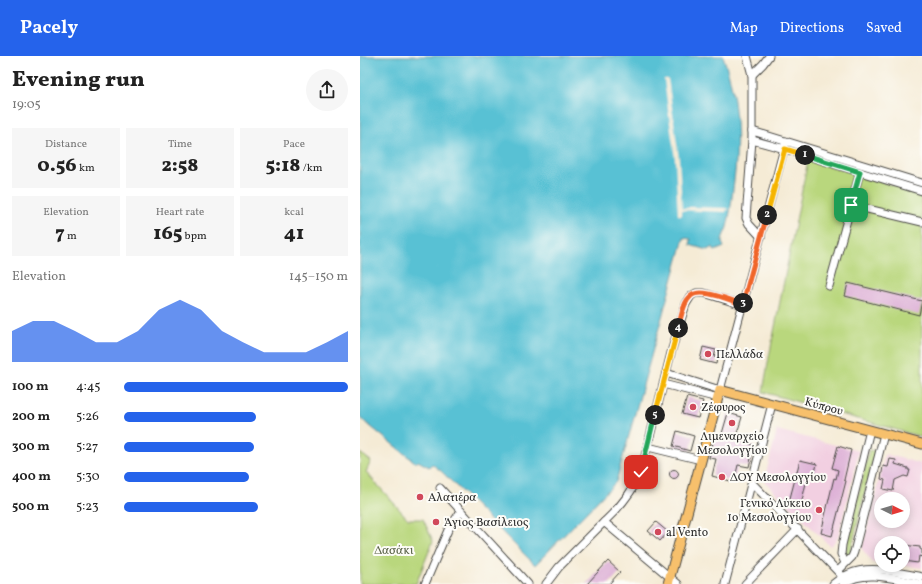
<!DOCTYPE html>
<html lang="en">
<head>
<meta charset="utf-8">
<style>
	body { margin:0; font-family:Vollkorn,serif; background:#f6f6f6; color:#222; height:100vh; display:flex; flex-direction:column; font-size:15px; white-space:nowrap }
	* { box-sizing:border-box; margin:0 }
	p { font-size:13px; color:#767676 }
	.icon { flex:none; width:22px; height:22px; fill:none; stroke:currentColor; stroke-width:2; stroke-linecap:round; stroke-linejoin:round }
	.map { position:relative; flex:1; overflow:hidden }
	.panel { display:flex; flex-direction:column; background:#fff; width:360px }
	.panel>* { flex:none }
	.needle { width:26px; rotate:95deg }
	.controls { position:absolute; left:514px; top:436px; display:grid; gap:8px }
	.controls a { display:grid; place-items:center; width:36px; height:36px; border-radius:50%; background:#fff; box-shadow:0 2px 10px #0003; font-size:20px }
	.pin { position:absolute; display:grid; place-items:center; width:34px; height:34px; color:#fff; margin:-17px; border-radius:8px; box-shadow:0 2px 6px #0006 }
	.km { position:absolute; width:20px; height:20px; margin:-10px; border-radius:50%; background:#222; color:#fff; font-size:11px; line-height:20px; text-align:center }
	.round { display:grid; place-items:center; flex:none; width:42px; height:42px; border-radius:21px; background:#f6f6f6 }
	.head { display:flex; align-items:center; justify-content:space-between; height:68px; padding:0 12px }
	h1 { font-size:22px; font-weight:800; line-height:30px }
	.figures { display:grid; grid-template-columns:repeat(3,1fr); gap:6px; height:68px; padding:4px 12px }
	.figures div { display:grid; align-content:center; border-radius:0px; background:#f6f6f6; text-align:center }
	.figures b { font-size:20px; font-weight:800 }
	.figures small { font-size:11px; font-weight:400 }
	.figures p { font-size:11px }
	.chart { height:112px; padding:8px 12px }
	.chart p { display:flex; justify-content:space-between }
	.chart svg { width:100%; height:72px; margin-top:4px; fill:#2563eb; opacity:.7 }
	ul { padding:0 12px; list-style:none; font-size:13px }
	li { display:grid; grid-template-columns:64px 48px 1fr; align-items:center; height:30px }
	li i { height:10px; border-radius:5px; background:#2563eb }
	header { display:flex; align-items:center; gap:24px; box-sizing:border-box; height:56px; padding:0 20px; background:#2563eb; color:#fff }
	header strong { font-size:19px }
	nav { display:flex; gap:22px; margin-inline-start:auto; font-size:14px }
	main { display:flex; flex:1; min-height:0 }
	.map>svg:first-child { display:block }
	.built { fill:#f2cfe1; fill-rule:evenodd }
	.green { fill:#b9d77d; stroke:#728154 }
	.water { fill:#58c1d4; stroke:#427680 }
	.pier { fill:#f5ebd5 }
	.building { fill:#deb2d7 }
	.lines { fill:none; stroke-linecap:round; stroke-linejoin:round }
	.minor-casing { stroke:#494844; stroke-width:9 }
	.major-casing { stroke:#494844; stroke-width:11 }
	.minor { stroke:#fff; stroke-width:7 }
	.major { stroke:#f7c06c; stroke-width:9 }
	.split-1-casing { stroke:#fff; stroke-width:8 }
	.split-2-casing { stroke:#fff; stroke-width:8 }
	.split-3-casing { stroke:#fff; stroke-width:8 }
	.split-4-casing { stroke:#fff; stroke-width:8 }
	.split-5-casing { stroke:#fff; stroke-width:8 }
	.split-6-casing { stroke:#fff; stroke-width:8 }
	.split-1 { stroke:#22a559; stroke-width:5 }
	.split-2 { stroke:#f5b400; stroke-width:5 }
	.split-3 { stroke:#f0652b; stroke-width:5 }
	.split-4 { stroke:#f0652b; stroke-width:5 }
	.split-5 { stroke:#f5b400; stroke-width:5 }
	.split-6 { stroke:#22a559; stroke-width:5 }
	.poi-dot { fill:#d1495b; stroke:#fdfcf7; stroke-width:1.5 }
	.labels { text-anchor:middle; stroke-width:4; stroke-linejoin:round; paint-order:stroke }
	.poi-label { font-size:12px; fill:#2b2b2b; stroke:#fdfcf7; text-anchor:start }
	.street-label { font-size:12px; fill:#2b2b2b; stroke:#fdfcf7 }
	.park-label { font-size:12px; fill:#565f44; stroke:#fdfcf7 }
</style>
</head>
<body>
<header>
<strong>Pacely</strong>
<nav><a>Map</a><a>Directions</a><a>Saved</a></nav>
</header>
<main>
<section class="panel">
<div class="head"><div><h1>Evening run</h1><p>19:05</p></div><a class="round"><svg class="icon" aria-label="share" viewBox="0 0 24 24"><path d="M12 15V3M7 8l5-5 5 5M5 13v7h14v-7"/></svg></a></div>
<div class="figures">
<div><p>Distance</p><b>0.56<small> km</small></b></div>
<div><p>Time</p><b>2:58</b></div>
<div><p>Pace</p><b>5:18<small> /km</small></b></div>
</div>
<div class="figures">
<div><p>Elevation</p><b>7<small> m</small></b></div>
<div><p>Heart rate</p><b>165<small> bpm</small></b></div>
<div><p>kcal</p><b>41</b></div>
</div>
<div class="chart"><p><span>Elevation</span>145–150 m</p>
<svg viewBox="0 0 160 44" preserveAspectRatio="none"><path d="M0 44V25L10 19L20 19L30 25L40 32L50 32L60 25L70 12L80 6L90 12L100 25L110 32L120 38L130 38L140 38L150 32L160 25V44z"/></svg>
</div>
<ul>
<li><b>100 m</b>4:45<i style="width:100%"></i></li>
<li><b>200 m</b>5:26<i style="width:59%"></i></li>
<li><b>300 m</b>5:27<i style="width:58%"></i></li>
<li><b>400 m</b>5:30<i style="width:56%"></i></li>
<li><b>500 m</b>5:23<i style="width:60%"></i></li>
</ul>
</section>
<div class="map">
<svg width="562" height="528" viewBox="0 0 562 528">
	<rect width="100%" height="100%" fill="#fdfcf7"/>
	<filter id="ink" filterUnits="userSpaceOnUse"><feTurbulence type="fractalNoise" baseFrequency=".025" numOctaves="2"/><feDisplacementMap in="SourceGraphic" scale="8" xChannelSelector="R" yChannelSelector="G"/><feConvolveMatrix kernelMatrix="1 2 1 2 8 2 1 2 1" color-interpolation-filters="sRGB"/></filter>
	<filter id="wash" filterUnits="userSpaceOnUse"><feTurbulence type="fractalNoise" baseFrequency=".012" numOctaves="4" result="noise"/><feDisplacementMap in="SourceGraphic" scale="16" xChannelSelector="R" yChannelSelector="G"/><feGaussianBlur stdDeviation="0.9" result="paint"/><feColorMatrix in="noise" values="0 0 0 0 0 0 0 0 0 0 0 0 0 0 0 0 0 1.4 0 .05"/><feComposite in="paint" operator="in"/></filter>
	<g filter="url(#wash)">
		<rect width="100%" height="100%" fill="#f5ebd5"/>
		<!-- built -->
		<g class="built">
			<polygon points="417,374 499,395 478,482 470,490 404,425"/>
			<path d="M525 398 562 408V512L539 509H543V487H521V507H513L502 493ZM521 443H543V465H521Z"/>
		</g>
		<!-- green -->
		<g class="green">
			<polygon points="448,104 562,138 562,381 403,336 409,301"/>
			<polygon points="509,394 515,395 491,494 489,498 487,498 485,497 486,493"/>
			<polygon points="0,397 11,405 6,416 48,463 63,463 73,485 56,528 0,528"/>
		</g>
		<!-- water -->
		<path class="water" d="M0 0H363C376 36 379 77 375 116 373 132 371 155 367 171 366 175 362 181 362 185 362 187 363 189 364 191L355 195 353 191 347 194 330 189 331 183 324 182 256 426 175 509 81 415 72 408 69 411 58 405 56 407 0 362Z"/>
		<!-- pier -->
		<polygon class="pier" points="304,23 308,23 319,103 322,152 329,152 329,151 365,152 369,153 369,154 366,154 366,156 322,154 322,159 318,159 315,103"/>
		<g id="blocks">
			<!-- building -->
			<g class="building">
				<polygon points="488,227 562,245 559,259 485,240"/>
				<polygon points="343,291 356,294 354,301 357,303 356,308 340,304"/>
				<polygon points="327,341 343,345 338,362 322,358"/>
				<polygon points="368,357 382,361 375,384 394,389 389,411 378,409 374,426 352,420 356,403 349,402 355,379 361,381"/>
				<polygon points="317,375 334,380 330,395 313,390"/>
				<polygon points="478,390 491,394 484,424 486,425 472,480 461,477 474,422 476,423 478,414 472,412"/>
				<polygon points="530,403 536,404 535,408 548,412 548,414 550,414 548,421 544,420 535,424 533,435 523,433 525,424 521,423 523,410 528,411"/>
				<polygon points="440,404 457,408 454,420 448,418 441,449 429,446"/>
				<circle cx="314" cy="418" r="4.5"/>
				<polygon points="296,466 308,476 300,485 288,475"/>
				<polygon points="543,489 560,491 560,493 562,494 562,501 559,500 558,507 543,505"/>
				<polygon points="248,505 260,516 249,528 227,528"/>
			</g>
		</g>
	</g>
	<g filter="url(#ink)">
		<use href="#blocks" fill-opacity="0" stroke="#494844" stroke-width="1"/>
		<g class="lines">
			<!-- minor casing -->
			<g class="minor-casing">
				<g id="minor">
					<polyline points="387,0 392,19 392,84 386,162 389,168 401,181"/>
					<polyline points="392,19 403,8 409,0"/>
					<polyline points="392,75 562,127"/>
					<polyline points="392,84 425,93 562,135"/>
					<polyline points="491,149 562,166"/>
					<polyline points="469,230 500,116"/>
					<polyline points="306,317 360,334 426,85"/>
					<polyline points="303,328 358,342"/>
					<polyline points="288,391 341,404"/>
					<polyline points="392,427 487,525"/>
					<polyline points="80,432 168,528"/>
					<path d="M244 466C259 452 273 436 281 416L312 293 326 248 331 240 336 237H344L383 249"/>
					<polyline points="485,507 481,498 482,489 510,374"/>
					<polyline points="478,515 492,501 494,496 524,378"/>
					<polyline points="65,528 88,474 101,455"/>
					<polyline points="186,528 199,511 244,466 318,528"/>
					<polyline points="365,528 412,348"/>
					<polyline points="385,528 438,473"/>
					<path d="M473 528C478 524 483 520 489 518 510 508 540 517 562 521"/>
					<path d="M483 528C505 512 538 524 562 528"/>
				</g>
			</g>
			<!-- major casing -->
			<g class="major-casing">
				<polyline id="major" points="308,528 360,334 562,388"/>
			</g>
			<!-- minor -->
			<use href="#minor" class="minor"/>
			<!-- major -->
			<use href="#major" class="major"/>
		</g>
	</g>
	<g class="lines" filter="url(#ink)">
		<!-- split-1 casing -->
		<g class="split-1-casing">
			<polyline id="split-1" points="445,99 500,116 491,149"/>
		</g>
		<!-- split-2 casing -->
		<g class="split-2-casing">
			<polyline id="split-2" points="407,159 425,93 445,99"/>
		</g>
		<!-- split-3 casing -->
		<g class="split-3-casing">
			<polyline id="split-3" points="383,247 407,159"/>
		</g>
		<!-- split-4 casing -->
		<g class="split-4-casing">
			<path id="split-4" d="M318 272C321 262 323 246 331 240 341 231 371 245 383 248V247"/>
		</g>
		<!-- split-5 casing -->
		<g class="split-5-casing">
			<polyline id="split-5" points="295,359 318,272"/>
		</g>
		<!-- split-6 casing -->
		<g class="split-6-casing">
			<polyline id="split-6" points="281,416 295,359"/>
		</g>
		<!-- split-1 -->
		<use href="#split-1" class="split-1"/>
		<!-- split-2 -->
		<use href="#split-2" class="split-2"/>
		<!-- split-3 -->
		<use href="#split-3" class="split-3"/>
		<!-- split-4 -->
		<use href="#split-4" class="split-4"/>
		<!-- split-5 -->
		<use href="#split-5" class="split-5"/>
		<!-- split-6 -->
		<use href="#split-6" class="split-6"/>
	</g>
	<!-- markers -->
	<g class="poi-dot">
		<circle cx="348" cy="298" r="4"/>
		<circle cx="333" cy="351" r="4"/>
		<circle cx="372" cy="367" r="4"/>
		<circle cx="362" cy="421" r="4"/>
		<circle cx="60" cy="441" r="4"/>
		<circle cx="459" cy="454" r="4"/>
		<circle cx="76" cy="466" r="4"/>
		<circle cx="298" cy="476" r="4"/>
	</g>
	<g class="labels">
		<!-- poi labels -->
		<g class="poi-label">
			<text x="356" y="302">Πελλάδα</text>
			<text x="341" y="355">Ζέφυρος</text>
			<text x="372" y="384" text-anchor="middle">Λιμεναρχείο<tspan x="372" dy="14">Μεσολογγίου</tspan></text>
			<text x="370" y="425">ΔΟΥ Μεσολογγίου</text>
			<text x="68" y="445">Αλατιέρα</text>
			<text x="451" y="451" text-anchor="end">Γενικό Λύκειο<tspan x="451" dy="14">1ο Μεσολογγίου</tspan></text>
			<text x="84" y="470">Άγιος Βασίλειος</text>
			<text x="306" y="480">al Vento</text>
		</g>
		<!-- street labels -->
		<g class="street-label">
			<text transform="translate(464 350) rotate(15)" y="4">Κύπρου</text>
		</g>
		<!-- park labels -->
		<g class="park-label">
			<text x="34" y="498">Δασάκι</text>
		</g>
	</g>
</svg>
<div class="controls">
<a><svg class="needle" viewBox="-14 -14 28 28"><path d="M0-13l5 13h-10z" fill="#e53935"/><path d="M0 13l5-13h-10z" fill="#767676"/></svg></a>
<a><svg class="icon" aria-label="locate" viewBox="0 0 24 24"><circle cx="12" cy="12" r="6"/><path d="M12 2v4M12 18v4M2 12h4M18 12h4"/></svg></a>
</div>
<div class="pin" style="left:491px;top:149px;background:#1e9e55"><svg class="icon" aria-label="arrive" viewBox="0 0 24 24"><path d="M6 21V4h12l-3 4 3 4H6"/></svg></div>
<div class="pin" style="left:281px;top:416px;background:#d93025"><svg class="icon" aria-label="check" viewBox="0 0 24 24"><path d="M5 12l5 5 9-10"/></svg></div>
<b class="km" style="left:445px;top:99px">1</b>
<b class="km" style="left:407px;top:159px">2</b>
<b class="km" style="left:383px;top:247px">3</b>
<b class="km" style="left:318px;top:272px">4</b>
<b class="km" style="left:295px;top:359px">5</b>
</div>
</main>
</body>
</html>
